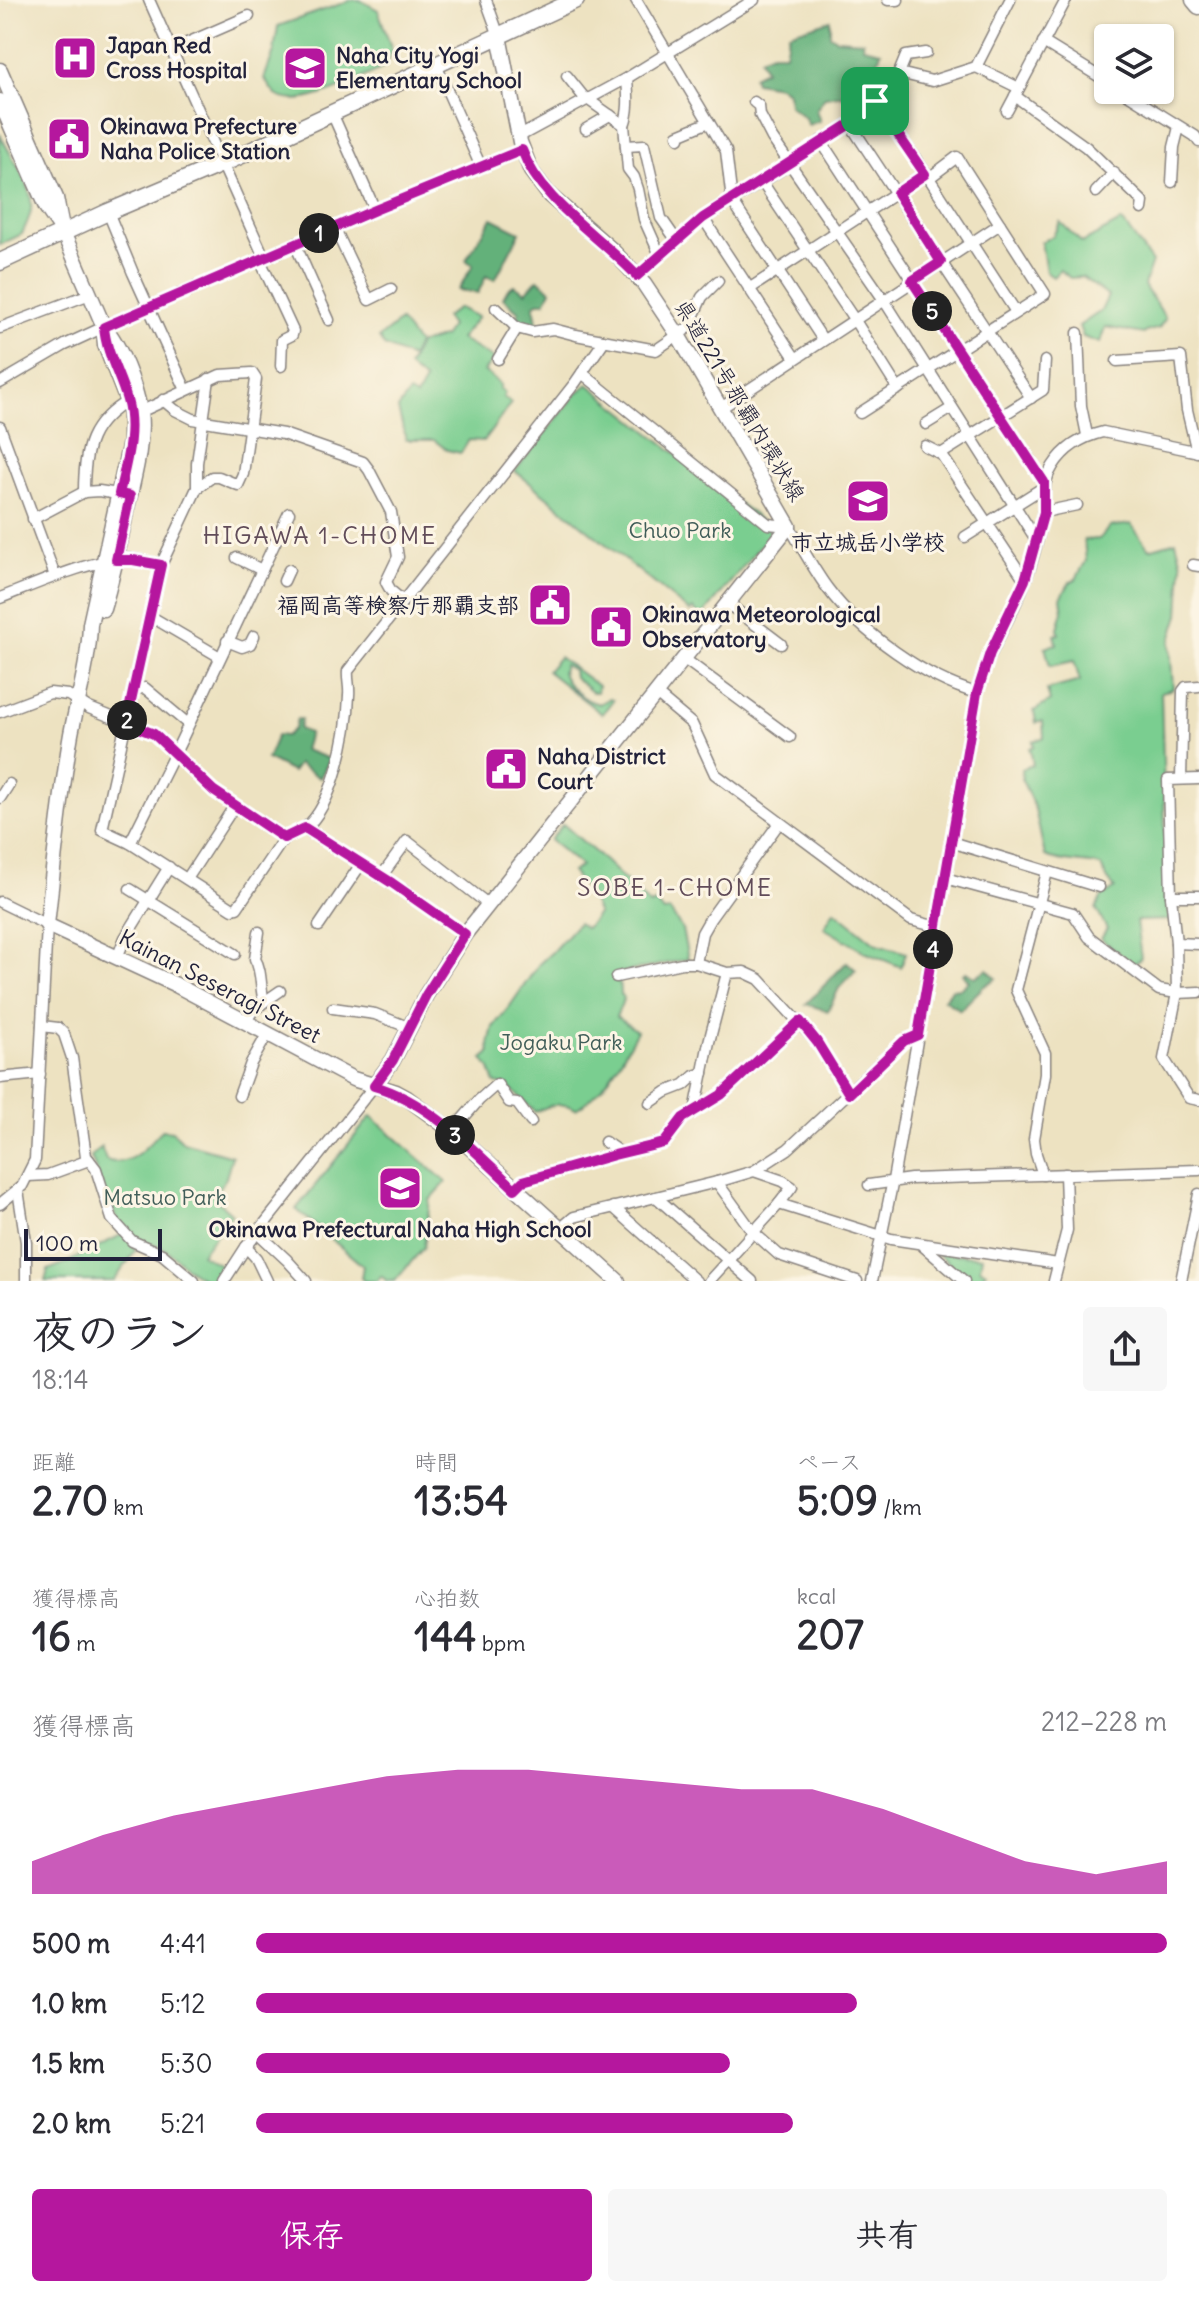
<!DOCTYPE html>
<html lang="ja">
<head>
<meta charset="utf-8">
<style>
	body { margin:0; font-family:Delius,"Klee One",sans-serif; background:#f7f7f7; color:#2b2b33; height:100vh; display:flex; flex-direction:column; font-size:30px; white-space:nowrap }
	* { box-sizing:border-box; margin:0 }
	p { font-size:26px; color:#7c7c81 }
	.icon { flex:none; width:44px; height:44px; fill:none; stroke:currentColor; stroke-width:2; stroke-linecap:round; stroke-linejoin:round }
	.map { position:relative; height:1281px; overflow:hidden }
	.drawer { display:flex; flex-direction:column; background:#fff; flex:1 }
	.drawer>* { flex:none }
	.fabs { position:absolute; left:1094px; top:24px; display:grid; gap:16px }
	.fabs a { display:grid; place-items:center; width:80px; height:80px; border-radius:8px; background:#fff; box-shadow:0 2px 6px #0004; font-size:40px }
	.scale { position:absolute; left:24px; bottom:20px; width:138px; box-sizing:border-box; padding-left:8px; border:4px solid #22223b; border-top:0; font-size:22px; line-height:28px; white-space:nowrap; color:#22223b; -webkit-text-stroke:6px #fcf5e5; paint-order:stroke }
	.pin { position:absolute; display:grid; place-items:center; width:68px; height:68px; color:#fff; margin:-34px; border-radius:16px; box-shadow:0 4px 12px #0006 }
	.km { position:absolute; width:40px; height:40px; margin:-20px; border-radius:50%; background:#222; color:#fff; font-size:22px; line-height:40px; text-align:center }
	.round { display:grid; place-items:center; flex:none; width:84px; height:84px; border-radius:8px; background:#f7f7f7 }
	.head { display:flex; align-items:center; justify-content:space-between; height:136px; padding:0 32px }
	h1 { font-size:44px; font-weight:800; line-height:60px }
	.stats { display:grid; grid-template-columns:repeat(3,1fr); gap:12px; height:136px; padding:8px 32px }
	.stats div { display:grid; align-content:center }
	.stats b { font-size:40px; font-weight:800 }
	.stats small { font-size:22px; font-weight:400 }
	.stats p { font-size:22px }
	.chart { height:224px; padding:16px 32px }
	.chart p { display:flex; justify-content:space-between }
	.chart svg { width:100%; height:144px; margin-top:8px; fill:#b5179e; opacity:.7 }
	.cta { display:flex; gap:16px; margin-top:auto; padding:16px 32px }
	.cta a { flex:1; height:92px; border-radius:8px; background:#b5179e; color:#fff; font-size:32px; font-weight:800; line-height:92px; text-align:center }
	.cta a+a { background:#f7f7f7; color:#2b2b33 }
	ul { padding:0 32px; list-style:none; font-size:26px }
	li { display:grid; grid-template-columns:128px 96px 1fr; align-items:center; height:60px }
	li i { height:20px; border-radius:10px; background:#b5179e }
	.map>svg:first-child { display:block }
	.green { fill:#7ace90; stroke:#4e7866; stroke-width:2 }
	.forest { fill:#63b17a; stroke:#426a5a; stroke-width:2 }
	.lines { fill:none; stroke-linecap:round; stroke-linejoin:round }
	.minor-casing { stroke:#88827e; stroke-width:13 }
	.major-casing { stroke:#88827e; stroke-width:17 }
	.highway-casing { stroke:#88827e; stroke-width:19 }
	.minor { stroke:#fff; stroke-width:10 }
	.major { stroke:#fff; stroke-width:14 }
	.highway { stroke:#fff; stroke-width:16 }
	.route-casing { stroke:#fff; stroke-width:16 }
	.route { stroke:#b5179e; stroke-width:10 }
	.labels { text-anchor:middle; stroke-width:6; stroke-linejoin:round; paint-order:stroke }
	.poi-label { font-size:22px; font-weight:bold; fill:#22223b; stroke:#fcf5e5; text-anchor:start }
	.street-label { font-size:22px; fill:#22223b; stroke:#fcf5e5 }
	.park-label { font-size:22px; fill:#415e59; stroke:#fcf5e5 }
	.neighbourhood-label { font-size:24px; letter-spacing:2px; fill:#614c59; stroke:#fcf5e5 }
</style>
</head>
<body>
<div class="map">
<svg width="1199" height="1281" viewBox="0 0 1199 1281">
	<rect width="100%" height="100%" fill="#fcf5e5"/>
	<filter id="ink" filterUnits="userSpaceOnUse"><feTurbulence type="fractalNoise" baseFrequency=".0125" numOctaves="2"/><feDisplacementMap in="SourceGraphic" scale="16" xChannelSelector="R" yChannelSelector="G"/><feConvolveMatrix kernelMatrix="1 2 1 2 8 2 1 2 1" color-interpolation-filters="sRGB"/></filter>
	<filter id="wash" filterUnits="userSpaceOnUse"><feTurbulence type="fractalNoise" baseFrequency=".006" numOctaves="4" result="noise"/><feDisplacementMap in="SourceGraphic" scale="32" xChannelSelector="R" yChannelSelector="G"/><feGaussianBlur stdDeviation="1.8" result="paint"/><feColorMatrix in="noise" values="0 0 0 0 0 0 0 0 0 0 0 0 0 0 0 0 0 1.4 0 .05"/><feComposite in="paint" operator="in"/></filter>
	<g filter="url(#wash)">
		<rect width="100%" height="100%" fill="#ede2c1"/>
		<!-- green -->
		<g class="green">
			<path d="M352 0H360L378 10 392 50 385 67C361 78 301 112 276 95 272 91 268 84 264 79L274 51 278 26Z"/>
			<path d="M0 134C10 158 34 181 31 210 30 218 25 227 22 234L0 245Z"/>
			<path d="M1122 221 1152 262 1144 285C1150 298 1160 305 1165 319L1159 328 1146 332 1144 334 1105 327 1100 343 1083 337 1079 326 1101 311 1108 296 1082 277 1070 278 1060 270 1053 277 1046 272 1041 242 1053 236 1060 222 1082 243Z"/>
			<polygon points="459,308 478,317 460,339 494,359 484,371 501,385 499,388 505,393 503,397 511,403 484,441 469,440 461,453 447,450 434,440 406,440 398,409 409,393 416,397 425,381 408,367 419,344 443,337 451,326 445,317"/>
			<polygon points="400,321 418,344 411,358 384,346 379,338"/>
			<polygon points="588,384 769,527 769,535 702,617 693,609 690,612 515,471 578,392"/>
			<path d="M1131 524 1149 549 1176 541 1182 564 1179 615 1170 643 1173 689 1161 692 1167 894 1165 897 1170 920 1136 921 1141 958 1133 965 1101 939 1107 929 1096 909 1101 898 1115 888 1108 880 1101 866C1083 862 1062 863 1045 856L1035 809 1022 780 1021 769 1033 765 1030 748 1034 746 1033 741 1044 738 1043 721 1036 723 1034 711 1050 701 1047 690 1080 681 1074 661 1050 666 1045 647 1057 644 1055 635 1059 634 1058 628 1063 611 1061 598 1070 582 1076 579 1086 561 1084 540 1099 539 1110 527Z"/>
			<path d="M559 657 598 686 597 692H592L574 677 573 670 564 665 562 671C564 685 585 701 599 704L610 698 613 700 602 714 547 671Z"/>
			<path d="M563 824 606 862 650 905 656 903 664 912 670 911 682 929 688 959 619 973 620 994 624 998 616 1017 637 1031C619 1062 608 1090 576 1109 560 1101 551 1105 535 1112L508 1086 495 1083 490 1069 483 1059 490 1053 489 1044 493 1027 510 1006 539 964 552 952 578 923 586 928 598 914 589 894 572 872 581 866 550 840Z"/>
			<polygon points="834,910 875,943 906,953 901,967 867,953 824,928"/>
			<polygon points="371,1116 446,1182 430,1200 424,1247 395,1281 387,1281 381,1276 377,1281 364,1281 361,1278 363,1266 296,1209"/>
			<path d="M162 1130 172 1131 183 1142 232 1156 226 1178 215 1193 214 1198 232 1214 201 1254 222 1266 213 1281C195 1280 181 1260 166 1250 155 1243 142 1243 131 1235 112 1221 100 1179 91 1157L101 1147 106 1160C130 1169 148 1145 162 1130Z"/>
			<polygon points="123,1234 136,1250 114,1281 45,1281 48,1270 68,1262"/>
			<polygon points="936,1252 982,1257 980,1268 986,1272 978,1281 970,1281"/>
		</g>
		<!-- forest -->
		<g class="forest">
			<polygon points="830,20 830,35 837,39 863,41 863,47 881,51 878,62 886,67 874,79 863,70 857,70 852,78 861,84 858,93 849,99 839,95 825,97 816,110 820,121 808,125 805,118 789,105 788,93 779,86 755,82 753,76 765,70 760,58 772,53 785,53 789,33"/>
			<polygon points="492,218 520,232 495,280 486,276 478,293 458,290 473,265 466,260"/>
			<polygon points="538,279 551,290 545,302 538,302 534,306 538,327 523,327 515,320 519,312 503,298 508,289 514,285 526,292"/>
			<polygon points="297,719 301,719 299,729 309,733 304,750 330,759 320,778 298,764 292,772 267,759 277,735 286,736 294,729"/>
			<polygon points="847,962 856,970 839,988 828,1011 806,1004"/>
			<polygon points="987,969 996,978 983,987 960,1010 944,999 952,989 961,988 969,981 963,974 966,972 975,977"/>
		</g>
	</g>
	<g filter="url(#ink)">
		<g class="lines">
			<!-- minor casing -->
			<g class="minor-casing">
				<g id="minor">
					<polyline points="149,0 264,257"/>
					<polyline points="486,0 499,36"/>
					<polyline points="636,0 726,151 732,201 823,340"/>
					<polyline points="888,0 898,0"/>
					<polyline points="1043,42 1108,82"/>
					<polyline points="171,50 249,16"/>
					<polyline points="436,65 481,167"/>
					<polyline points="976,67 1019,88"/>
					<polyline points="899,73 906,56 926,53"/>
					<polyline points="567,76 583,96 624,125 628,169 634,177 638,189 644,219 660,255"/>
					<polyline points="1121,90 1195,136 1199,142"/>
					<polyline points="1015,96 1086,147 1143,202 1142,209"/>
					<polyline points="875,101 929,178 1016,312"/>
					<polyline points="754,102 759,106 760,115 772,138 884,300 1037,541"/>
					<polyline points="1007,111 1066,0"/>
					<polyline points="332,113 375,210"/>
					<polyline points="850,124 1031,398"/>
					<path d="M624 125C630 110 628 94 627 78"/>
					<polyline points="586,129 610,115"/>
					<polyline points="518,137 627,78 754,0"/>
					<polyline points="679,138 678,135 709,122"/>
					<polyline points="821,141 1044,482"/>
					<polyline points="626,146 644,145 661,218 677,241"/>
					<polyline points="762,182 854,319 898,389"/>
					<polyline points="1172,182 1174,147 1179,127"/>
					<polyline points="1096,192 1114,173"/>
					<polyline points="108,212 133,273 186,390"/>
					<polyline points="703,218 795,358"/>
					<polyline points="334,227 369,300 391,289"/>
					<polyline points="295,244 329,320"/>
					<polyline points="260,260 293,331 292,335 282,340 281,366"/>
					<polyline points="637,276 703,218 762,182 864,114 899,73 932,81 976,67 1010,0"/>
					<polyline points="749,289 925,174"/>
					<polyline points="496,308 517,328 532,332 553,329 576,335 656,350 688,328 702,297 718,281"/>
					<polyline points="0,328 90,294"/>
					<polyline points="1078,333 1081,406 1087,435"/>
					<polyline points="498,359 517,328"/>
					<polyline points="1117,361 1181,357 1187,410 1197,452"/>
					<path d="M582 373 768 524 789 526C802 547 813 569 828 589 860 632 926 679 977 693"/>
					<polyline points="0,383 65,345 104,327 375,210 522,150"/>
					<polyline points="163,400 175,410 193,419 283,434 363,462 369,470 391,512 398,557 386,582 391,591 403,601"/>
					<polyline points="721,408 1000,224"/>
					<polyline points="140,412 220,375 252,373 256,379 243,474 238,485 219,477 212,477 197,488 161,565 102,830 130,843 233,909 237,908 284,838 305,828 392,883 465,934"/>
					<polyline points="860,413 1045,294 957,157 929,178"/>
					<polyline points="926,424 952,408"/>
					<polyline points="0,427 55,576"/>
					<polyline points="925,446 941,454 1043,390 1045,361"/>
					<polyline points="941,454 1025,580"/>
					<polyline points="197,488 197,463 209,379"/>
					<path d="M84 492C84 448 90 423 129 400"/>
					<polyline points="1044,512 1077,505"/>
					<polyline points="33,519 84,492 99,491 124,495"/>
					<polyline points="965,537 1044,487"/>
					<polyline points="237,558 262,570"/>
					<polyline points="1193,565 1199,566"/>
					<polyline points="284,581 289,570"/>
					<path d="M0 598C34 585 93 558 129 559 140 560 150 563 161 565"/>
					<polyline points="727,603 781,644"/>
					<polyline points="150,616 220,657"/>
					<polyline points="227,641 242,647 250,644 254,636"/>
					<polyline points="683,658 790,737"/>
					<polyline points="134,689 145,688 188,724"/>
					<polyline points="655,693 692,724 715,774 911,920 937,927"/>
					<polyline points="0,712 50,693 68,695 89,708 154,734 214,791 284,838"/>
					<polyline points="1181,779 1183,691 1186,687 1199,686"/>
					<polyline points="1199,779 1168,780 1171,896 1176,943 1177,993 1164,1059 1189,1098 1199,1100"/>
					<polyline points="0,798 9,784"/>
					<path d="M305 828C334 805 348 732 349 695 350 687 347 679 348 671L575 383 604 341"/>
					<polyline points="951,842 1099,887"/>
					<polyline points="130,843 180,743 289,513"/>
					<polyline points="381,877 407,841 489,905"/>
					<polyline points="945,878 1073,913 1089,937 1159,990 1177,993 1199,992"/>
					<polyline points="187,879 235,805"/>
					<polyline points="130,889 235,954"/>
					<polyline points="1171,896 1199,896"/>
					<polyline points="0,902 47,925 35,1160 22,1186 0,1204"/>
					<polyline points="319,926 361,864"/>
					<polyline points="1176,943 1199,944"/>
					<polyline points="117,958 125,938 169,867"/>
					<polyline points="696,963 702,933 710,919 779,823"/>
					<polyline points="616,977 682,963 696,963 727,973 744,972 759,979 817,1042 849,1094"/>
					<polyline points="264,1002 280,991"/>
					<polyline points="333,1008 375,1014 410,1028"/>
					<path d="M246 1022 251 1013 264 1002C260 988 262 970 255 959L259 932"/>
					<polyline points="42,1026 58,1028 64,1034 72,1058 86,1156 96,1169 112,1219 132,1241 162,1254 194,1281"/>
					<polyline points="0,1078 40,1074"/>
					<polyline points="239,1096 251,1063 268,1033"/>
					<polyline points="650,1103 666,1092 684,1085 694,1076 703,1073"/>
					<polyline points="695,1111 709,1042 727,973"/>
					<polyline points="452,1131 479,1100 497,1084 509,1102 517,1103 531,1122"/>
					<polyline points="605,1142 621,1153"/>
					<polyline points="1043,1175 1036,1154 1034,1139 1045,1074 1045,1053 1016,990 1047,872"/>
					<polyline points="28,1176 48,1175 89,1160"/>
					<polyline points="717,1182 753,1232 779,1255 857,1281"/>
					<polyline points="869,1185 911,1179 1199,1170"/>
					<polyline points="515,1189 523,1181 614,1155 664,1143 683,1118 721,1095 800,1021"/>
					<polyline points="18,1190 26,1242 26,1281"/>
					<polyline points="656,1197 752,1281"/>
					<polyline points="779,1204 891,1239 1058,1264"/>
					<polyline points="613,1207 696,1281"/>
					<polyline points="560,1229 574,1217 717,1182 754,1171 788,1149 904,1041 918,1035"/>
					<polyline points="257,1232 287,1260 306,1281"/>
					<polyline points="923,1246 964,1281"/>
					<polyline points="246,1247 256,1258 267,1281"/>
					<polyline points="224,1281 246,1247 374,1086"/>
					<polyline points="709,1281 779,1204 792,1187 783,1181 754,1171"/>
					<path d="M872 1281 893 1180 977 693C987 652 1011 619 1026 579 1033 560 1038 539 1042 519 1047 498 1040 486 1053 466 1065 447 1082 437 1103 432L1199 452"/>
					<polyline points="1054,1281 1067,1230 1065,1174"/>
					<polyline points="1181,1281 1199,1194"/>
				</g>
			</g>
			<!-- major casing -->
			<g class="major-casing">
				<g id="major">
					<polyline points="0,70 56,198 62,228"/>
					<path d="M0 101 46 207 63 232 104 327 105 345 127 401 130 414V442L90 624C89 662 78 697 71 734 60 797 54 861 47 925L174 984 353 1079 396 1092 407 1098 452 1131 618 1281"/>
					<path d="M103 609C113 576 120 542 127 508 134 477 144 442 140 411 136 387 120 344 104 327"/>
					<polyline points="374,1086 393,1060 426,995 465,934 789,526 678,335 644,284 613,251 549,195 531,171 520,142 499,36"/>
				</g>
			</g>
			<!-- highway casing -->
			<g class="highway-casing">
				<g id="highway">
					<polyline points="1194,0 1199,6"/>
					<polyline points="0,262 108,212 231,160 576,0"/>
				</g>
			</g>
			<!-- minor -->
			<use href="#minor" class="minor"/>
			<!-- major -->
			<use href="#major" class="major"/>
			<!-- highway -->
			<use href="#highway" class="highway"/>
		</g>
	</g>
	<g class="lines" filter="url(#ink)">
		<!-- route casing -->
		<g class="route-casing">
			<path id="route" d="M875 101 925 174 897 193 941 262 912 281 1044 482V512L1025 580 990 653 977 693 918 1035 904 1041 849 1094 817 1042 800 1021 721 1095 683 1118 664 1143 614 1155 523 1181 515 1189C473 1150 431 1102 374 1086L393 1060 426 995 465 934 392 883 305 828 284 838 214 791 154 734 126 723 161 565 133 560H116L130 496 119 494C126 463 136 431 127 400 120 375 106 353 104 327L375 210 522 150C540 201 600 236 637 276L703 218 850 124 864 114Z"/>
		</g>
		<!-- route -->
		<use href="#route" class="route"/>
	</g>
	<!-- icons -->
	<defs>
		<g id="hospital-square" transform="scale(2.3)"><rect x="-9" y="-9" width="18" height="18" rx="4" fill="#b5179e" stroke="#fcf5e5"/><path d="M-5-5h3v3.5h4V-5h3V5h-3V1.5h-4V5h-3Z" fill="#fff"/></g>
		<g id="school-square" transform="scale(2.3)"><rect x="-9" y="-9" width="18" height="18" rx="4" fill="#b5179e" stroke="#fcf5e5"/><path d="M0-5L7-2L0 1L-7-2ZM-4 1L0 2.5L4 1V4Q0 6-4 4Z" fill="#fff"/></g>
		<g id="civic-square" transform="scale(2.3)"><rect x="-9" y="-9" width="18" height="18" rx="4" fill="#b5179e" stroke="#fcf5e5"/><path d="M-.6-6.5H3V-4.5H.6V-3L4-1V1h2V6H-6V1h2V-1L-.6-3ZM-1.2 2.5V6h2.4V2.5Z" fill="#fff"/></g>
	</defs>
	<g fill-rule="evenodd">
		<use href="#hospital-square" x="75" y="58"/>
		<use href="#school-square" x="305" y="68"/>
		<use href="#civic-square" x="69" y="139"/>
		<use href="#school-square" x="868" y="501"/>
		<use href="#civic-square" x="550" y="605"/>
		<use href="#civic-square" x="611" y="627"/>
		<use href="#civic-square" x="506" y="769"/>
		<use href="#school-square" x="400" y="1188"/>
	</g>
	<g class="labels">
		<!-- poi labels -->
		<g class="poi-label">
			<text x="106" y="53">Japan Red<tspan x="106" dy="25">Cross Hospital</tspan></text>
			<text x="336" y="63">Naha City Yogi<tspan x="336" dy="25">Elementary School</tspan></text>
			<text x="100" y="134">Okinawa Prefecture<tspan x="100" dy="25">Naha Police Station</tspan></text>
			<text x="868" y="550" text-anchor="middle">市立城岳小学校</text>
			<text x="519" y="613" text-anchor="end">福岡高等検察庁那覇支部</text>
			<text x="642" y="622">Okinawa Meteorological<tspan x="642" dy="25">Observatory</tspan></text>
			<text x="537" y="764">Naha District<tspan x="537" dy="25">Court</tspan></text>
			<text x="400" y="1237" text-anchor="middle">Okinawa Prefectural Naha High School</text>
		</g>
		<!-- street labels -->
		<g class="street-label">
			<text transform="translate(740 400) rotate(59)" y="8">県道221号那覇内環状線</text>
			<text transform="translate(220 986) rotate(27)" y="8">Kainan Seseragi Street</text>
		</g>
		<!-- park labels -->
		<g class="park-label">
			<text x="680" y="538">Chuo Park</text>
			<text x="561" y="1050">Jogaku Park</text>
			<text x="165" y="1205">Matsuo Park</text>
		</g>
		<!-- neighbourhood labels -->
		<g class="neighbourhood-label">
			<text x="320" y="544">HIGAWA 1-CHOME</text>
			<text x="675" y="896">SOBE 1-CHOME</text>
		</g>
	</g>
</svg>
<div class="fabs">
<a><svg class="icon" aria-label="layers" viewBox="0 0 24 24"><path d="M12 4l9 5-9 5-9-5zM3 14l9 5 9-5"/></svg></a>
</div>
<div class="scale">100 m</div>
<div class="pin" style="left:875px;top:101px;background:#1e9e55"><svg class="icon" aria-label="arrive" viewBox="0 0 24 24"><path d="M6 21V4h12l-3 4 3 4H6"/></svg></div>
<b class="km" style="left:319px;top:233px">1</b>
<b class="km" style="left:127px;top:720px">2</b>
<b class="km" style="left:455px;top:1135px">3</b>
<b class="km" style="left:933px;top:949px">4</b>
<b class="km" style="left:932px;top:311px">5</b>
</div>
<section class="drawer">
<div class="head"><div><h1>夜のラン</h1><p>18:14</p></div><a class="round"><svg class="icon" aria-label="share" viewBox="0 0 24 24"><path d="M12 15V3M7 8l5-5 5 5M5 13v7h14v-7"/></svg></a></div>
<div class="stats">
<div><p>距離</p><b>2.70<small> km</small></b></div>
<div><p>時間</p><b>13:54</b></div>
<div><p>ペース</p><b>5:09<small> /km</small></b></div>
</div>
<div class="stats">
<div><p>獲得標高</p><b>16<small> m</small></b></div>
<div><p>心拍数</p><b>144<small> bpm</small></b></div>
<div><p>kcal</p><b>207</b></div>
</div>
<div class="chart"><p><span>獲得標高</span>212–228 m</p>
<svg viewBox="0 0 160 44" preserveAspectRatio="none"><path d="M0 44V34L10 26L20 20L30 16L40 12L50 8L60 6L70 6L80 8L90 10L100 12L110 12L120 18L130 26L140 34L150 38L160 34V44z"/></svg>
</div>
<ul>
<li><b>500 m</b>4:41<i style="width:100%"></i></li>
<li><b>1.0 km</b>5:12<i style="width:66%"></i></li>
<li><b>1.5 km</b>5:30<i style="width:52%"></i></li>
<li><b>2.0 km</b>5:21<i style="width:59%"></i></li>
</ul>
<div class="cta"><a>保存</a><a>共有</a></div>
</section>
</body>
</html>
